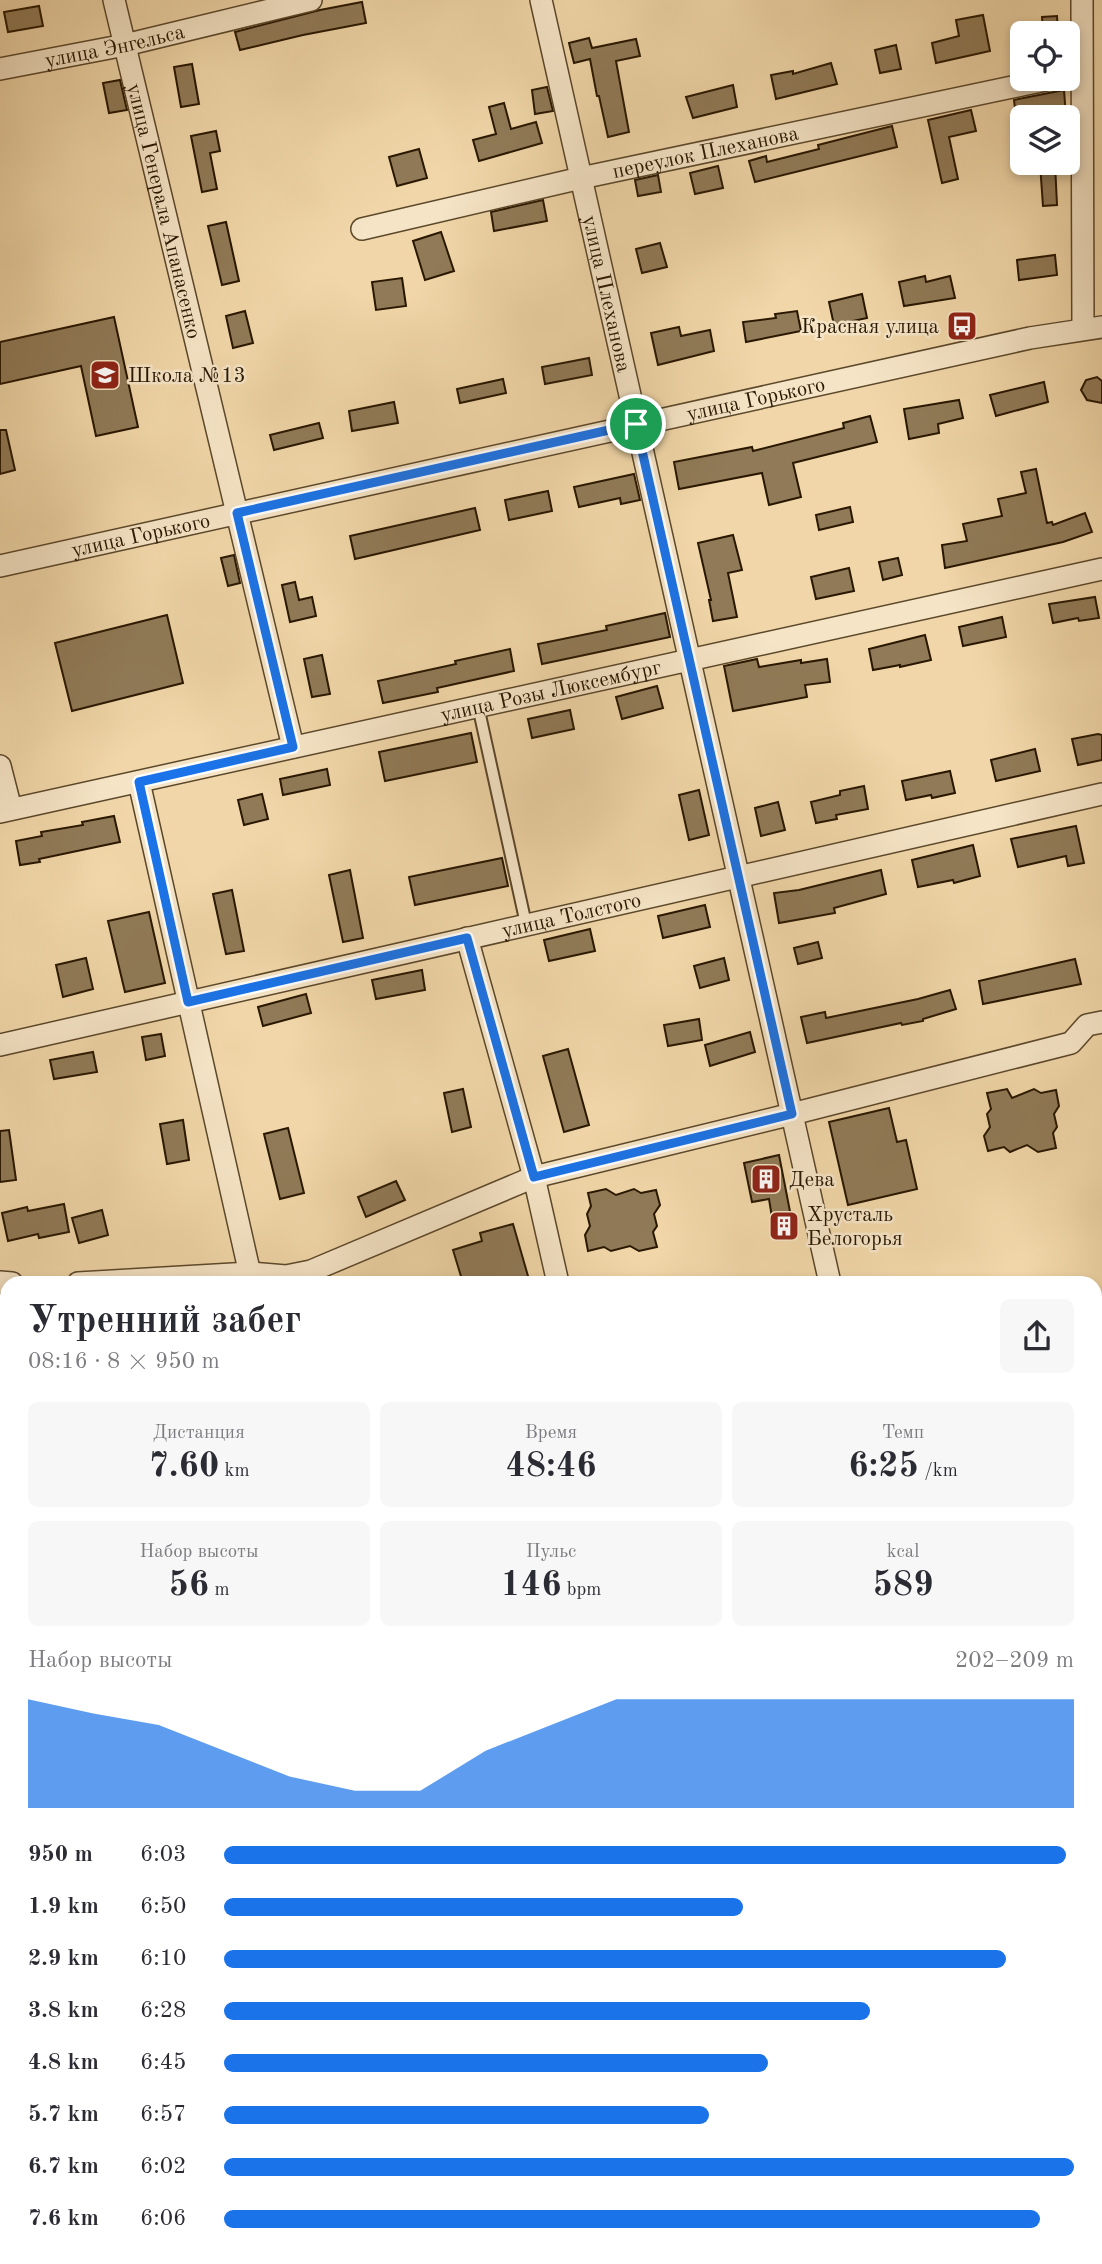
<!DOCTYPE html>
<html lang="ru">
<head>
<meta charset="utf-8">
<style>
	body { margin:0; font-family:"Old Standard TT",serif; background:#f7f7f7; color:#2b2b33; height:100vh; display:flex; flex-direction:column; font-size:26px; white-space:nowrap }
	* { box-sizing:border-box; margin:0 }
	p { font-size:23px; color:#7c7c81 }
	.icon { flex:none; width:38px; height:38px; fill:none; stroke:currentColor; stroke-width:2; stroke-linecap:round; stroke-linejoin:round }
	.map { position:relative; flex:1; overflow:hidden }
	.side { position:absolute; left:0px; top:1276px; width:1102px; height:989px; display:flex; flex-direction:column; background:#fff; border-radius:21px 21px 0 0; box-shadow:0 4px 10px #0003 }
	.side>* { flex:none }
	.buttons { position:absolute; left:1010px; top:21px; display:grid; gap:14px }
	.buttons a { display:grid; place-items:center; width:70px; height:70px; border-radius:10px; background:#fff; box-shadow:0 4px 10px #0003; font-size:35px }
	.pin { position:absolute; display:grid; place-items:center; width:60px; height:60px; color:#fff; margin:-30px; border:4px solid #fff; border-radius:50%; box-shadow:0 2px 7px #0007 }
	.round { display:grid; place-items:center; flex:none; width:74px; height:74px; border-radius:10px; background:#f7f7f7 }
	.overview { display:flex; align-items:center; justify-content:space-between; height:119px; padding:0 28px }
	h1 { font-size:38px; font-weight:700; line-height:52px }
	.metrics { display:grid; grid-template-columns:repeat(3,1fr); gap:10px; height:119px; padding:7px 28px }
	.metrics div { display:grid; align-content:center; border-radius:10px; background:#f7f7f7; text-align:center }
	.metrics b { font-size:35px; font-weight:700 }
	.metrics small { font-size:19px; font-weight:400 }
	.metrics p { font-size:19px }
	.chart { height:196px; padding:14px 28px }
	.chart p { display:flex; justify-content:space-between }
	.chart svg { width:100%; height:126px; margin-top:7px; fill:#1a73e8; opacity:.7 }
	ul { padding:0 28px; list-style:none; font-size:23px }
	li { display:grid; grid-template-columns:112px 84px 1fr; align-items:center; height:52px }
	li i { height:18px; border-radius:9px; background:#1a73e8 }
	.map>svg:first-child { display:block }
	.green { fill:#ceb68b; stroke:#7c6646; stroke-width:2 }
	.building { fill:#907a57; stroke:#291700; stroke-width:2 }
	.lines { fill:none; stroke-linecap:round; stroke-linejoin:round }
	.service-casing { stroke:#5b472a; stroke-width:14 }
	.minor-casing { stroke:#5b472a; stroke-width:24 }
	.service { stroke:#f5e4c6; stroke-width:10 }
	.minor { stroke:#f5e4c6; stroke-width:21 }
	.route-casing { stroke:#fff; stroke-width:14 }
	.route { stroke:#1a73e8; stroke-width:9 }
	.labels { text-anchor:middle; stroke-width:5; stroke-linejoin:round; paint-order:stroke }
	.street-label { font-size:21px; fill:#291700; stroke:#f5e4c6 }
	.poi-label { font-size:21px; fill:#291700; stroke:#f5e4c6; text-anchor:start }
</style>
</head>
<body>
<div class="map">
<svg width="1102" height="2264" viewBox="0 0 1102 2264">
	<rect width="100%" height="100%" fill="#f0d6a8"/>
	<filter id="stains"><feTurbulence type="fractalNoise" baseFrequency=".00286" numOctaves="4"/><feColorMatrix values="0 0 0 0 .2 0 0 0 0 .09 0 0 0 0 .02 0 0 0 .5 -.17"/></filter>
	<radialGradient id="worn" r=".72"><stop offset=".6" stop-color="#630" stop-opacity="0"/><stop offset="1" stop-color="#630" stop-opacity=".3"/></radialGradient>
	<!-- green -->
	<polygon class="green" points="0,1471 7,1471 7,1580 0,1578"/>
	<!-- building -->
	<g class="building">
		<polygon points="362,2 366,23 303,35 240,50 235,32 320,10"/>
		<polygon points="39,6 43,26 8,32 4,12"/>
		<polygon points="983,15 990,51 936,63 932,43 959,36 956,20"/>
		<polygon points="1057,16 1058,33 1043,33 1042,17"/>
		<polygon points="589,38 592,48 636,39 640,56 616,61 629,132 608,137 599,96 597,96 590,59 574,63 569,43"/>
		<polygon points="896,45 901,69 880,73 875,50"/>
		<polygon points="831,63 837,84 776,99 771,75 793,71 793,74"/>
		<polygon points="192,64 199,104 181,107 174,67"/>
		<polygon points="120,80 127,110 109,113 103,83"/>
		<polygon points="733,85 737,107 693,118 686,97"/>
		<polygon points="547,87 553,111 535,114 532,90"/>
		<polygon points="1064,90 1066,117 1016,117 1014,100"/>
		<polygon points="504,103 511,129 536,122 542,143 479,161 473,140 496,134 489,107"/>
		<polygon points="971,110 976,131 949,137 958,179 942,183 928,120"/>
		<polygon points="892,126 897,147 755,182 749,161 766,156 767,162 819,149 818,145"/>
		<polygon points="216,131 220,151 210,153 217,189 202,192 191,136"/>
		<polygon points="419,149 427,178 397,186 389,157"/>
		<polygon points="1055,163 1057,205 1043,206 1040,164"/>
		<polygon points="718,166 723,188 695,194 690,173"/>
		<polygon points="658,175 661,192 638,196 635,180"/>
		<polygon points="543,200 547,221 494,231 491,212"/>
		<polygon points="226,222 239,281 222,285 208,226"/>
		<polygon points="441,232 454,271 425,280 413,241"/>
		<polygon points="660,243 667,267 642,273 636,249"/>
		<polygon points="1055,255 1057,275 1019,280 1017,260"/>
		<polygon points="925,276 926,282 950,276 955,298 904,306 899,282"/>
		<polygon points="402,278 406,306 376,310 372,282"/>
		<polygon points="862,294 867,318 834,325 829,302"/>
		<polygon points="245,311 253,343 233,348 226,316"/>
		<polygon points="797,311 801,331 746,342 743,322 776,318 775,314"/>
		<polygon points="114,317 138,427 96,436 81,366 0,384 0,342"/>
		<polygon points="679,327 681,336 710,330 714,351 658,365 651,333"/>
		<polygon points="589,358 592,375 545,384 542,367"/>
		<polygon points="1097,377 1102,381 1102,403 1087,400 1081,390 1086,380"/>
		<polygon points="503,379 506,393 460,403 457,389"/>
		<polygon points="1044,382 1048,402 996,416 990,395"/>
		<polygon points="959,400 963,418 938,424 939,433 909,439 904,409"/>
		<polygon points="394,402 398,423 352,431 349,411"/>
		<polygon points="870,416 877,442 793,463 801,497 769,505 762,473 679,489 674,462 752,447 753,451 844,428 843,423"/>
		<polygon points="319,423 323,438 274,450 270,435"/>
		<polygon points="0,430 6,430 15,470 0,474"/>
		<polygon points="1036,469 1047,523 1052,522 1053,525 1085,513 1092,532 1063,542 945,568 942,545 967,541 963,524 1002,516 998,499 1026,493 1021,472"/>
		<polygon points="634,474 640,500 621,504 620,498 579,507 574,487"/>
		<polygon points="548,491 552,511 509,520 505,500"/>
		<polygon points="850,507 853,522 819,530 816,515"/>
		<polygon points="475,508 480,530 355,559 350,536"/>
		<polygon points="733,535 742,570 728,573 737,617 713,621 709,600 711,600 698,543"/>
		<polygon points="234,555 240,583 228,586 221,558"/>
		<polygon points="898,558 902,575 883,580 879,562"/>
		<polygon points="849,568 854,591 816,599 811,577"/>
		<polygon points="295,582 299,600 312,597 316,616 290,622 282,585"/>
		<polygon points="1095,597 1099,618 1079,621 1078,618 1053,623 1049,604"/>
		<polygon points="665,613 670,637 542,664 538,644 607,630 606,626"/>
		<polygon points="167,615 183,683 72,711 55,643"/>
		<polygon points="1002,617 1006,637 963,646 959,627"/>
		<polygon points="925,635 931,660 900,667 900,665 873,670 869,649"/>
		<polygon points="510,649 514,671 437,688 438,692 383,703 378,681 456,664 455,661"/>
		<polygon points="322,655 330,694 312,697 304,659"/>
		<polygon points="757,659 759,667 801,660 801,663 827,659 830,682 805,685 807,697 733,711 724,666"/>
		<polygon points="657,686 663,708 622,719 616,697"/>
		<polygon points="570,710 574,729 532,738 528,719"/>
		<polygon points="471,733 477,762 385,781 379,752"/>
		<polygon points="1098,734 1102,735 1102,760 1078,765 1072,739"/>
		<polygon points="1035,749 1040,771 996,781 991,760"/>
		<polygon points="327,769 330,785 283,795 280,779"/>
		<polygon points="950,771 955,793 932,798 931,795 906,800 902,781"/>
		<polygon points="864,786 868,809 836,815 837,819 816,823 811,802 840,795 840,791"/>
		<polygon points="699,790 709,835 689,840 679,795"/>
		<polygon points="262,794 268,819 244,825 238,800"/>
		<polygon points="778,802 785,830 761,836 755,808"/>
		<polygon points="114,816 120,842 39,859 40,862 20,865 16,841 42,836 41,832 83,825 82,822"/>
		<polygon points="1076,826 1084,863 1068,866 1066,856 1018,867 1011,839"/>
		<polygon points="973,845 980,876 954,883 953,880 918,887 912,860"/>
		<polygon points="502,858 508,886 415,905 409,877"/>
		<polygon points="350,870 363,938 343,942 329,875"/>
		<polygon points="881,870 886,894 834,908 835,913 779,923 774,893 799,890"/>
		<polygon points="232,890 244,951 226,954 213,894"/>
		<polygon points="705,905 710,927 663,938 658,916"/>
		<polygon points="149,912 165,983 125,992 108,921"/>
		<polygon points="590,929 595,951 549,961 544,940"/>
		<polygon points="818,942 822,958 798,964 794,948"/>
		<polygon points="86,958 93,989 63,997 56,965"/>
		<polygon points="724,958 729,980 700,988 694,966"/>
		<polygon points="1075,959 1081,984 983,1004 979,981"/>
		<polygon points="422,970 425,990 376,999 372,980"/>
		<polygon points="950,990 956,1009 923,1019 923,1021 902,1025 901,1023 807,1043 801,1017 825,1012 826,1018 918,999"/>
		<polygon points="306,994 311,1013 263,1026 258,1007"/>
		<polygon points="699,1019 702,1040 668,1046 664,1025"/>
		<polygon points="750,1032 755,1052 710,1066 705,1045"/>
		<polygon points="161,1034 165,1056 146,1060 142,1037"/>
		<polygon points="568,1049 589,1125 564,1132 543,1056"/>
		<polygon points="93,1052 97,1072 54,1079 50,1060"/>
		<polygon points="463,1089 471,1127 452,1132 444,1093"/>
		<polygon points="1007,1089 1012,1098 1034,1089 1041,1093 1056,1090 1059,1106 1054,1114 1057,1127 1053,1133 1056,1148 1038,1152 1027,1145 1010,1152 1004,1147 988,1151 984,1136 990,1127 987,1114 991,1109 987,1093"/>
		<polygon points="889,1108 897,1142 906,1140 917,1189 848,1205 829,1122"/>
		<polygon points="183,1120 189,1160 167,1164 160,1124"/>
		<polygon points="288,1128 304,1193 280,1199 264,1134"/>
		<polygon points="9,1130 16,1180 0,1182 0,1131"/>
		<polygon points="779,1155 794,1232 775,1236 769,1199 752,1202 744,1163"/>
		<polygon points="396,1181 405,1200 366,1217 358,1197"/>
		<polygon points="606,1189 616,1195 634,1189 641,1193 656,1190 660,1205 654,1214 657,1226 653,1232 657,1247 639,1251 630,1246 611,1251 604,1247 588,1251 585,1235 590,1226 587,1214 591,1206 588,1193"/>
		<polygon points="64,1204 69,1232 39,1238 38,1234 8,1241 2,1213 27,1207 28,1211"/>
		<polygon points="102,1210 108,1235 79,1243 72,1218"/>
		<polygon points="513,1224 530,1283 495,1283 493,1277 474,1283 463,1283 453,1250 482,1241 480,1233"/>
	</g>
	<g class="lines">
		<!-- service casing -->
		<g class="service-casing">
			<g id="service">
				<polyline points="478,706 526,924"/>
				<polyline points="218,2258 219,2264"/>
				<polyline points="382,2258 383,2264"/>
				<polyline points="148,2264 179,2258"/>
			</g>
		</g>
		<!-- minor casing -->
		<g class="minor-casing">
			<g id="minor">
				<path id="s1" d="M114 0 293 747"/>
				<path id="s2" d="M541 0 830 1283"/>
				<polyline points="1082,0 1083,329"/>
				<path id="s3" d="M0 69 125 45 311 0"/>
				<path id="s4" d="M362 229 581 178 1050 79"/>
				<path id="s5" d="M0 566 1030 338 1102 327"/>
				<polyline points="0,766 11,809"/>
				<polyline points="139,782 252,1283"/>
				<path id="s6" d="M0 812 1102 569"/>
				<polyline points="467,938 534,1177 558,1283"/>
				<path id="s7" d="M0 1045 1102 794"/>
				<polyline points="0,1282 12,1283"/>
				<polyline points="78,1283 250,1273 286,1276 311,1271 534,1177 792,1114 1071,1043 1087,1025 1102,1022"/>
				<polyline points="1096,1391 1102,1389"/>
				<polyline points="1096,1460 1102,1489"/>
				<polyline points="0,1688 7,1686"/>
				<polyline points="1096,1962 1102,1960"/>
				<polyline points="0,2207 7,2205"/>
				<polyline points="475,2258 477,2264"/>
				<polyline points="1053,2258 1054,2264"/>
			</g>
		</g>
		<!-- service -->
		<use href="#service" class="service"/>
		<!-- minor -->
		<use href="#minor" class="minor"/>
	</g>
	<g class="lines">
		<!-- route casing -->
		<g class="route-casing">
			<polygon id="route" points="636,424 792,1114 534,1177 467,938 188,1002 139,782 293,747 237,513"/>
		</g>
		<!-- route -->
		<use href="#route" class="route"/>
	</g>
	<!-- icons -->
	<defs>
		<g id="bus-square" transform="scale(1.575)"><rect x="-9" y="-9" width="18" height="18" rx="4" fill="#8f2418" stroke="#f5e4c6"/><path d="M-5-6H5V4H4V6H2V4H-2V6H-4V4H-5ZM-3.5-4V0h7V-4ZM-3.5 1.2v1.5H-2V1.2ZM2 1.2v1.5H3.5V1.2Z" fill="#fff"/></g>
		<g id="school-square" transform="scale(1.575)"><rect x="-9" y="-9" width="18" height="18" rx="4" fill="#8f2418" stroke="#f5e4c6"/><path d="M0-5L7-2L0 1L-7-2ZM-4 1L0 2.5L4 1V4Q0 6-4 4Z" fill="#fff"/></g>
		<g id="building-square" transform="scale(1.575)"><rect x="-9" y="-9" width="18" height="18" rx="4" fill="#8f2418" stroke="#f5e4c6"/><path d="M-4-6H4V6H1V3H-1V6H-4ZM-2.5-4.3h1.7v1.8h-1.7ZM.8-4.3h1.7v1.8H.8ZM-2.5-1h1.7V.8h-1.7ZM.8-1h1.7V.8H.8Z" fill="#fff"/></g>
	</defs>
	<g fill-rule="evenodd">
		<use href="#bus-square" x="962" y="326"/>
		<use href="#school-square" x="105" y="375"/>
		<use href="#building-square" x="766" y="1179"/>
		<use href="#building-square" x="784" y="1226"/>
	</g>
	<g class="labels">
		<!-- street labels -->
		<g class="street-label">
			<text dy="7" stroke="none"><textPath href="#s3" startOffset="117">улица Энгельса</textPath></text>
			<text dy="7" stroke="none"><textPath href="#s4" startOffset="352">переулок Плеханова</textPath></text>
			<text dy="7" stroke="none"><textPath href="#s1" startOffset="217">улица Генерала Апанасенко</textPath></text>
			<text dy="7" stroke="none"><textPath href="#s2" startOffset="301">улица Плеханова</textPath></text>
			<text dy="7" stroke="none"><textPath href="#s5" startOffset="774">улица Горького</textPath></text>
			<text dy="7" stroke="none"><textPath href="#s5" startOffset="144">улица Горького</textPath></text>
			<text dy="7" stroke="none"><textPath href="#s6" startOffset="564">улица Розы Люксембург</textPath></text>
			<text dy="7" stroke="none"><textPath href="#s7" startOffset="586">улица Толстого</textPath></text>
		</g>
		<!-- poi labels -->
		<g class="poi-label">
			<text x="939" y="333" text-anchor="end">Красная улица</text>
			<text x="128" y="382">Школа №13</text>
			<text x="789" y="1186">Дева</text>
			<text x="807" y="1221">Хрусталь<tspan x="807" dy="24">Белогорья</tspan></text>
		</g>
	</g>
	<rect width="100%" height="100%" filter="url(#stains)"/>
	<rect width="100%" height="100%" fill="url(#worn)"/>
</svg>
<div class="buttons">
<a><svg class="icon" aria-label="locate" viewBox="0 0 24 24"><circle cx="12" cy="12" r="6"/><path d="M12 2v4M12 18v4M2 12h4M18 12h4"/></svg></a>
<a><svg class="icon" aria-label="layers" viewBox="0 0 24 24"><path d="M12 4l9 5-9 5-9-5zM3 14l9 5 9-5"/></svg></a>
</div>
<div class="pin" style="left:636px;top:424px;background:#1e9e55"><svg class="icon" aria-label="arrive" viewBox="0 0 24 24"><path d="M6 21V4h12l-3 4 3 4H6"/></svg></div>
<section class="side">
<div class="overview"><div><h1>Утренний забег</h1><p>08:16 · 8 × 950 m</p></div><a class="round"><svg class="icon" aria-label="share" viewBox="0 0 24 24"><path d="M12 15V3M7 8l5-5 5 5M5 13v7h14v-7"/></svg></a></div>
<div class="metrics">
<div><p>Дистанция</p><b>7.60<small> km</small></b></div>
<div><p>Время</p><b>48:46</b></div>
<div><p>Темп</p><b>6:25<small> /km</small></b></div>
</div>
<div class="metrics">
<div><p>Набор высоты</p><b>56<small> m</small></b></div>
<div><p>Пульс</p><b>146<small> bpm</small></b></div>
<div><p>kcal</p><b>589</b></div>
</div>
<div class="chart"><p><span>Набор высоты</span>202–209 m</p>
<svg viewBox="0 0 160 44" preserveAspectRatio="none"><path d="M0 44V6L10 11L20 15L30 24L40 33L50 38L60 38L70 24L80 15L90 6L100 6L110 6L120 6L130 6L140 6L150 6L160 6V44z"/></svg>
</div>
<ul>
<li><b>950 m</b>6:03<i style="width:99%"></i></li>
<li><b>1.9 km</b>6:50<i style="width:61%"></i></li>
<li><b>2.9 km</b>6:10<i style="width:92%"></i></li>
<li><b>3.8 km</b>6:28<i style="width:76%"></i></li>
<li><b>4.8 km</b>6:45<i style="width:64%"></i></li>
<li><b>5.7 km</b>6:57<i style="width:57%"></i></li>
<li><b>6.7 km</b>6:02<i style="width:100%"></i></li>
<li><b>7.6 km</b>6:06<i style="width:96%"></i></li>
</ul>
</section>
</div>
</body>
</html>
